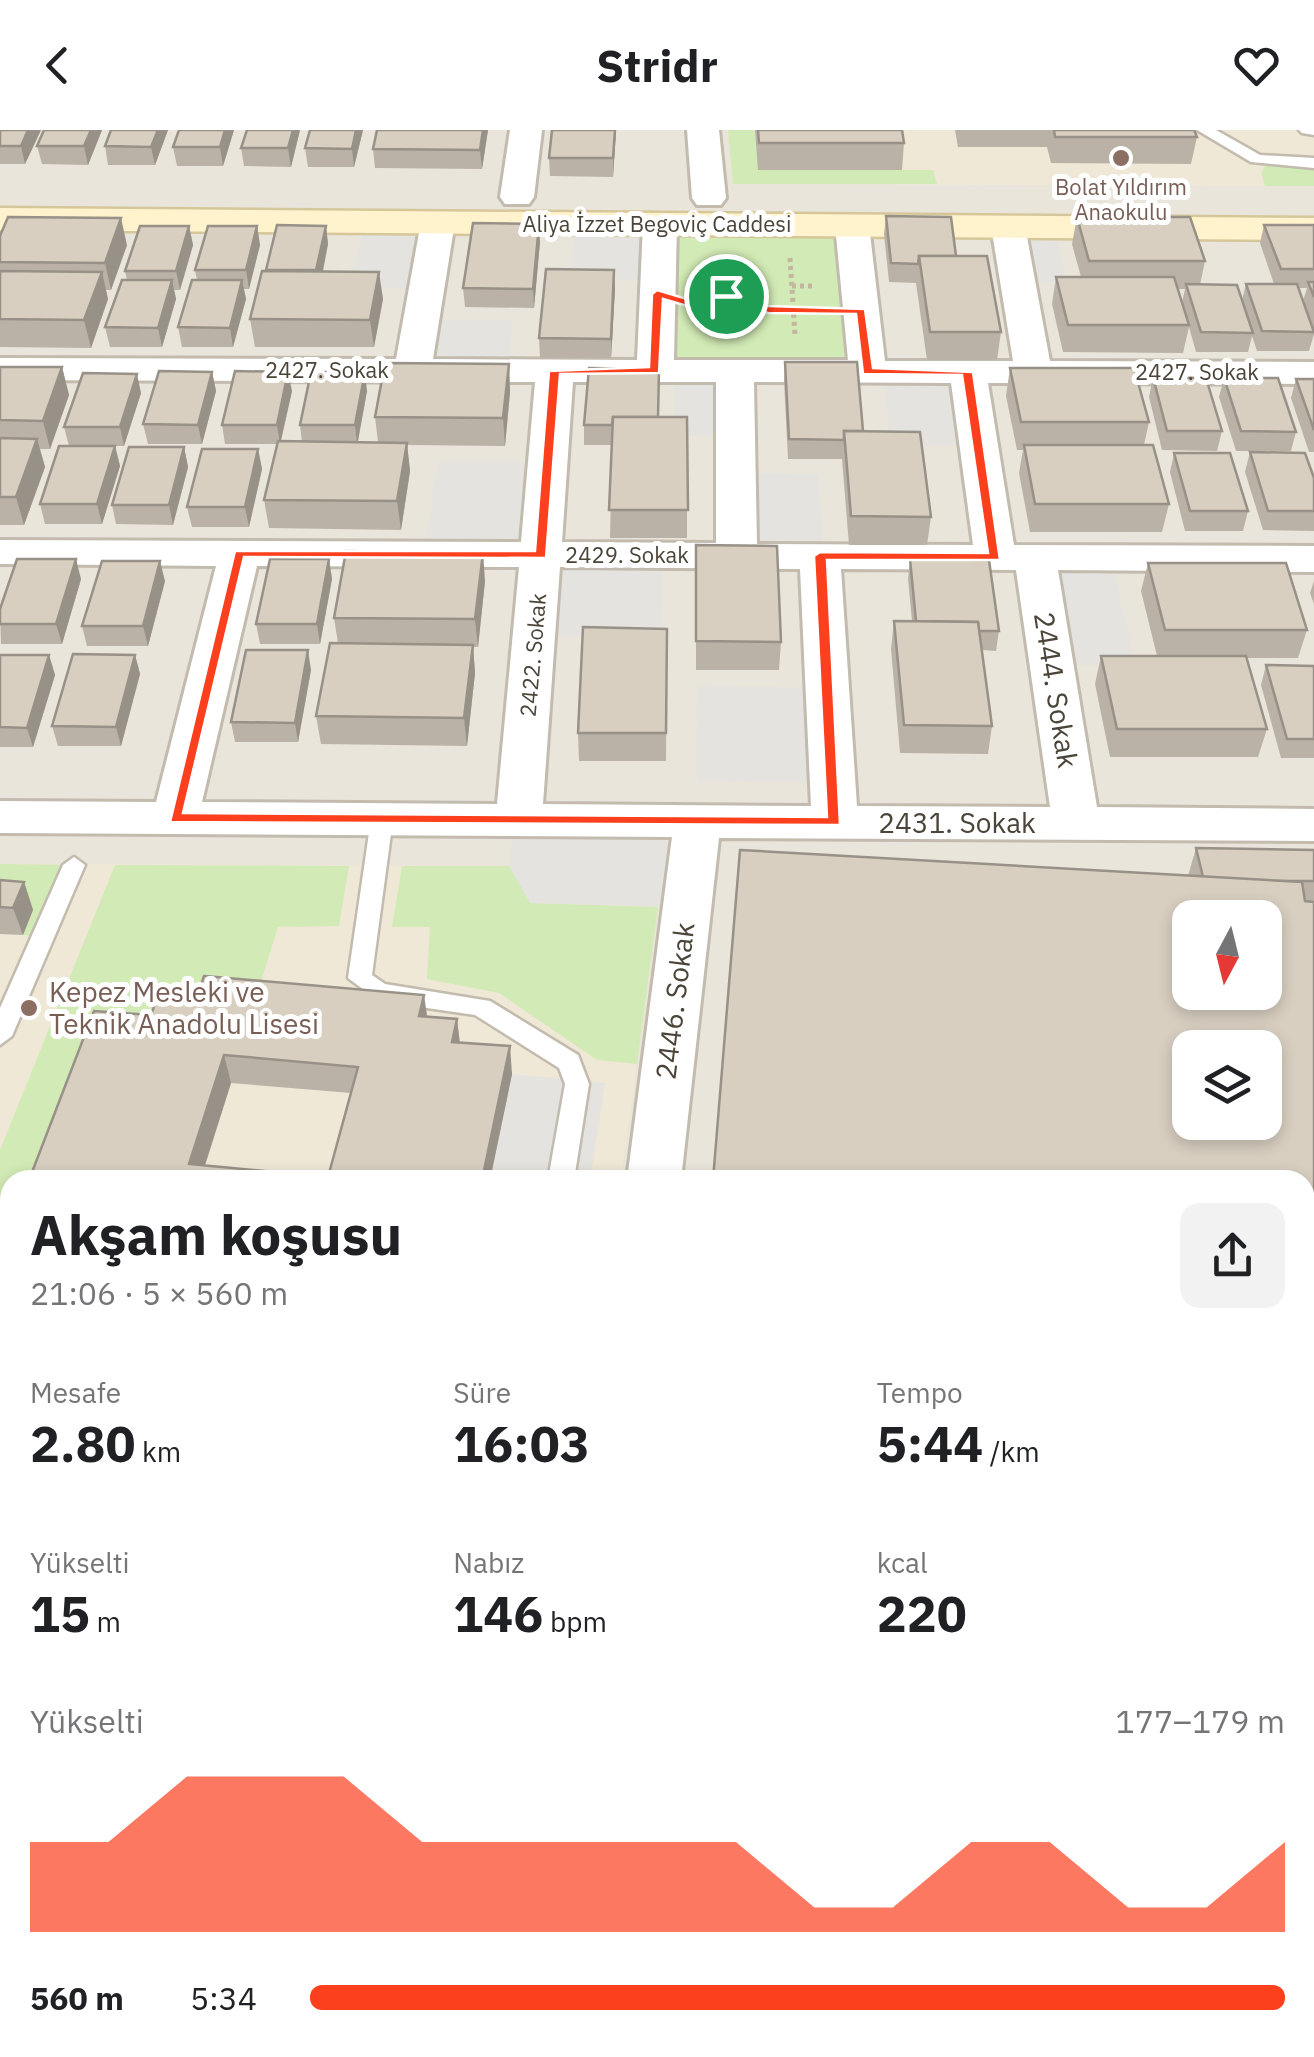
<!DOCTYPE html>
<html lang="tr">
<head>
<meta charset="utf-8">
<style>
	body { margin:0; font-family:"IBM Plex Sans",sans-serif; background:#f2f2f2; color:#202124; height:100vh; display:flex; flex-direction:column; font-size:38px; white-space:nowrap }
	* { box-sizing:border-box; margin:0 }
	p { font-size:32px; color:#757577 }
	.icon { flex:none; width:55px; height:55px; fill:none; stroke:currentColor; stroke-width:2; stroke-linecap:round; stroke-linejoin:round }
	.map { position:relative; flex:1; overflow:hidden }
	.sheet { position:absolute; left:0px; top:1040px; width:1315px; height:888px; display:flex; flex-direction:column; background:#fff; border-radius:30px 30px 0 0; box-shadow:0 5px 15px #0003 }
	.sheet>* { flex:none }
	.needle { width:65px; rotate:187deg }
	.controls { position:absolute; left:1172px; top:770px; display:grid; gap:20px }
	.controls a { display:grid; place-items:center; width:110px; height:110px; border-radius:20px; background:#fff; box-shadow:0 5px 15px #0003; font-size:50px }
	.pin { position:absolute; display:grid; place-items:center; width:85px; height:85px; color:#fff; margin:-42px; border:5px solid #fff; border-radius:50%; box-shadow:0 2px 10px #0007 }
	.round { display:grid; place-items:center; flex:none; width:105px; height:105px; border-radius:20px; background:#f2f2f2 }
	.headline { display:flex; align-items:center; justify-content:space-between; height:170px; padding:0 30px }
	h1 { font-size:55px; font-weight:700; line-height:75px }
	.stats { display:grid; grid-template-columns:repeat(3,1fr); gap:15px; height:170px; padding:10px 30px }
	.stats div { display:grid; align-content:center }
	.stats b { font-size:50px; font-weight:700 }
	.stats small { font-size:28px; font-weight:400 }
	.stats p { font-size:28px }
	.chart { height:280px; padding:20px 30px }
	.chart p { display:flex; justify-content:space-between }
	.chart svg { width:100%; height:180px; margin-top:10px; fill:#fc3f1d; opacity:.7 }
	ul { padding:0 30px; list-style:none; font-size:32px }
	li { display:grid; grid-template-columns:160px 120px 1fr; align-items:center; height:75px }
	li i { height:25px; border-radius:12px; background:#fc3f1d }
	header { display:flex; justify-content:space-between; align-items:center; height:130px; padding:0 30px; background:#fff; font-size:45px; font-weight:700 }
	.map>svg:first-child { display:block }
	.residential { fill:#eae5da; fill-rule:evenodd }
	.industrial { fill:#e6e2dd }
	.education { fill:#efe8d6 }
	.green { fill:#d2eab5 }
	.parking { fill:#e5e3e0 }
	.lines { fill:none; stroke-linecap:round; stroke-linejoin:round }
	.service-casing { stroke:#c2bbae; stroke-width:5 }
	.minor-casing { stroke:#c2bbae; stroke-width:6 }
	.secondary-casing { stroke:#d6c79b; stroke-width:5 }
	.path { stroke:#c4b79f; stroke-width:5; stroke-dasharray:4 4; stroke-linecap:butt }
	.service { fill:#fff; fill-rule:evenodd }
	.minor { fill:#fff; fill-rule:evenodd }
	.secondary { fill:#fff3cd; fill-rule:evenodd }
	.wall { fill:#bab2a6; fill-rule:evenodd }
	.shaded-wall { fill:#979187 }
	.building { fill:#d8cfc1; stroke:#979187; stroke-width:2.5; fill-rule:evenodd }
	.route { fill:#fc3f1d; stroke:#fff; stroke-width:2.5; fill-rule:evenodd }
	.education-dot { fill:#8d6e63; stroke:#fff; stroke-width:4 }
	.labels { text-anchor:middle; stroke-width:10; stroke-linejoin:round; paint-order:stroke }
	.far-education-label { font-size:22px; fill:#785e54; stroke:#fff }
	.far-street-label { font-size:22px; fill:#4b4439; stroke:#fff }
	.street-label { font-size:28px; fill:#4b4439; stroke:#fff }
	.education-label { font-size:28px; fill:#785e54; stroke:#fff; text-anchor:start }
</style>
</head>
<body>
<header><svg class="icon" aria-label="back" viewBox="0 0 24 24"><path d="M15 5l-7 7 7 7"/></svg>Stridr<svg class="icon" aria-label="heart" viewBox="0 0 24 24"><path d="M12 20l-8-8c-3-5 5-10 8-4 3-6 11-1 8 4z"/></svg></header>
<div class="map">
<svg width="1314" height="1927" viewBox="0 0 1314 1927">
	<rect width="100%" height="100%" fill="#f6f3ec"/>
	<!-- residential -->
	<path class="residential" d="M0 0H1314V1927H0ZM1190 788H1265V862H1190ZM1190 918H1265V992H1190ZM10 1050H1305V1918H10Z"/>
	<!-- industrial -->
	<polygon class="industrial" points="590,1918 1305,1917 1314,1918 1314,1927 589,1927"/>
	<!-- education -->
	<g class="education">
		<polygon points="728,0 1314,0 1314,56 733,54"/>
		<polygon points="0,734 509,736 531,773 658,777 621,1050 10,1050 10,1918 501,1918 500,1927 0,1927"/>
	</g>
	<!-- green -->
	<g class="green">
		<polygon points="728,0 755,0 759,40 933,40 937,54 733,54"/>
		<polygon points="1268,31 1314,33 1314,56 1265,56 1261,43"/>
		<polygon points="670,107 845,108 857,237 668,236"/>
		<polygon points="0,734 74,735 43,807 23,805 33,781 0,777"/>
		<polygon points="115,735 349,736 339,796 278,797 253,877 49,1050 10,1050 10,1440 0,1438 0,1020"/>
		<polygon points="402,736 509,736 531,773 658,777 637,934 597,930 499,863 427,849 430,797 392,797"/>
		<polygon points="0,1740 10,1741 10,1871 0,1869"/>
		<polygon points="328,1918 501,1918 500,1927 392,1927"/>
	</g>
	<!-- parking -->
	<g class="parking">
		<polygon points="1008,96 1054,97 1066,152 1017,152"/>
		<polygon points="362,105 436,105 427,159 349,158"/>
		<polygon points="574,106 659,107 658,150 570,149"/>
		<polygon points="422,189 512,190 507,240 413,240"/>
		<rect x="675" y="241" width="60" height="65"/>
		<polygon points="883,242 968,242 978,316 890,315"/>
		<polygon points="438,332 548,332 542,425 662,426 661,507 535,507 541,425 424,424"/>
		<polygon points="736,343 818,344 824,426 737,426"/>
		<polygon points="1035,427 1111,428 1135,535 1052,535"/>
		<polygon points="698,556 827,558 833,652 697,651"/>
		<polygon points="512,690 697,691 687,777 530,773 509,736"/>
		<polygon points="512,944 605,953 590,1050 490,1050"/>
	</g>
	<g class="lines">
		<!-- service casing -->
		<g class="service-casing">
			<g id="service">
				<polygon points="1197,0 1216,0 1260,25 1314,28 1314,38 1251,32"/>
				<polygon points="1299,0 1314,0 1314,5 1302,3"/>
				<polygon points="382,681 393,689 372,845 385,854 490,871 578,925 589,954 574,1050 548,1050 565,954 559,938 475,885 379,871 348,848 371,689"/>
				<polygon points="74,727 85,735 12,906 0,915 0,878 63,735"/>
			</g>
		</g>
		<!-- minor casing -->
		<g class="minor-casing">
			<g id="minor">
				<polygon points="510,0 542,0 534,67 529,74 505,74 500,67"/>
				<polygon points="687,0 719,0 726,68 721,75 697,75 692,68"/>
				<path d="M438 82 450 85 455 92 433 229 637 230 643 94 648 87H672L677 94 674 230H848L835 95 840 88H864L869 95 885 231H1013L991 96 996 89H1020L1025 96 1050 231 1314 232V254L988 253 1014 415 1314 416V442L1058 440 1097 677 1314 679V711L719 708 681 1050H627L672 707 0 703V671L156 672 216 436 0 434V410L521 412 535 252 0 250V228L396 229 421 92 426 85ZM573 252H716V413L562 412ZM754 252 951 253 973 415 757 414ZM257 436 519 437 497 674 202 672ZM560 437 800 439 811 676 543 674ZM841 439 1016 440 1050 677 857 676Z"/>
				<polygon points="1305,1327 1314,1328 1314,1382 1305,1381"/>
				<polygon points="511,1918 583,1918 582,1927 510,1927"/>
			</g>
		</g>
		<!-- secondary casing -->
		<g class="secondary-casing">
			<polygon id="secondary" points="0,78 1314,88 1314,110 0,100"/>
		</g>
		<!-- path -->
		<g class="path">
			<polyline points="790,128 795,205"/>
			<polyline points="792,156 816,156"/>
			<polyline points="726,166 767,179 822,181"/>
			<polyline points="701,177 732,162 746,129"/>
			<polyline points="701,177 732,206"/>
		</g>
		<!-- service -->
		<use href="#service" class="service"/>
		<!-- minor -->
		<use href="#minor" class="minor"/>
		<!-- secondary -->
		<use href="#secondary" class="secondary"/>
	</g>
	<!-- wall -->
	<g class="wall">
		<polygon points="0,0 41,0 25,34 0,34"/>
		<polygon points="102,0 88,35 42,34 37,16"/>
		<polygon points="111,0 168,0 155,35 108,35 105,16"/>
		<polygon points="234,0 223,36 177,36 173,17"/>
		<polygon points="247,0 300,0 291,37 244,36 241,18"/>
		<polygon points="310,0 363,0 354,37 308,37 305,18"/>
		<polygon points="488,0 482,39 375,38 373,19"/>
		<polygon points="616,0 613,47 550,46 549,28"/>
		<polygon points="755,0 902,0 904,13 902,40 758,40"/>
		<polygon points="955,0 1194,0 1197,7 1191,34 1051,33 1047,17 958,17"/>
		<polygon points="886,86 956,126 1001,202 997,230 927,230 916,153 889,152 884,104"/>
		<path d="M1077 87 1205 131 1200 155 1242 170 1246 154H1274L1260 113 1264 95H1314V204L1309 221H1257L1252 206 1248 222H1196L1189 197 1183 223 1063 222 1052 174 1056 147H1081L1072 114ZM1298 158H1307L1303 171ZM1178 159H1185L1182 172Z"/>
		<polygon points="189,96 193,115 180,160 174,160 176,169 162,217 110,217 105,197 127,150 125,141"/>
		<polygon points="257,96 260,115 249,159 244,159 246,169 233,217 182,217 178,197 197,150 195,140"/>
		<polygon points="326,96 328,114 323,142 383,169 374,217 255,217 250,189 266,140"/>
		<polygon points="540,112 534,178 465,177 463,158"/>
		<polygon points="127,115 111,160 106,160 108,169 91,218 0,217 0,132"/>
		<polygon points="615,159 611,228 540,228 539,208"/>
		<polygon points="785,232 863,302 931,387 927,415 849,415 842,329 788,329 784,251"/>
		<polygon points="509,234 510,262 505,316 407,315 410,341 401,400 269,398 264,370 277,314 225,314 222,295 292,261 281,311 302,312 300,295 367,261 358,312 378,312 375,287"/>
		<polygon points="0,237 62,237 69,265 50,319 40,319 45,337 24,395 0,395"/>
		<polygon points="1010,238 1149,292 1144,315 1169,374 1162,402 1030,402 1019,343 1023,320 1017,320 1006,266"/>
		<polygon points="212,242 216,261 202,314 148,314 143,294"/>
		<polygon points="1153,247 1222,301 1217,321 1162,320 1149,267"/>
		<polygon points="1224,248 1296,302 1291,321 1236,321 1219,267"/>
		<polygon points="1296,249 1314,249 1314,322 1309,322 1291,268"/>
		<polygon points="141,263 124,316 115,316 120,336 102,394 45,394 40,374 69,316 64,297"/>
		<polygon points="658,287 687,287 687,408 610,408 612,315 584,315 584,295"/>
		<polygon points="184,317 188,337 173,395 116,394 112,375"/>
		<polygon points="258,319 262,339 249,397 192,397 187,377"/>
		<polygon points="1250,322 1314,348 1314,401 1263,400 1245,342"/>
		<polygon points="1174,323 1248,381 1243,401 1185,401 1170,342"/>
		<polygon points="696,415 781,512 779,540 696,540"/>
		<polygon points="329,429 332,449 320,514 260,514 256,494"/>
		<polygon points="910,429 999,501 996,521 982,520 992,596 988,624 900,623 891,519 894,491 912,491 908,449"/>
		<polygon points="1148,433 1307,500 1298,528 1246,528 1267,599 1258,627 1110,627 1095,554 1101,526 1157,526 1141,461"/>
		<polygon points="81,449 62,514 1,514 0,479"/>
		<polygon points="165,451 148,516 87,516 82,496"/>
		<polygon points="485,451 478,517 473,517 475,543 467,616 321,614 316,586 338,513 334,488"/>
		<polygon points="1314,451 1314,474 1310,463"/>
		<polygon points="667,499 666,631 579,631 578,603"/>
		<polygon points="0,525 49,525 55,545 33,617 0,617"/>
		<polygon points="135,525 140,544 121,616 58,616 52,596"/>
		<polygon points="1266,535 1314,536 1314,628 1281,628 1261,555"/>
		<polygon points="311,540 298,612 235,612 231,592"/>
		<polygon points="1196,718 1314,720 1314,1292 1305,1291 1305,1050 1188,746"/>
		<polygon points="0,750 24,752 33,780 23,805 0,804"/>
		<path d="M151 885 427 887 457 889 460 912 512 944 490 1050H29ZM231 953 351 963 328 1047 205 1036Z"/>
		<polygon points="0,1618 10,1619 10,1741 0,1740"/>
	</g>
	<!-- shaded-wall -->
	<g class="shaded-wall">
		<polygon points="28,0 41,0 25,34 21,16"/>
		<polygon points="91,0 102,0 88,35 84,16"/>
		<polygon points="158,0 168,0 155,35 151,17"/>
		<polygon points="225,0 234,0 223,36 220,17"/>
		<polygon points="293,0 300,0 291,37 288,18"/>
		<polygon points="356,0 363,0 354,37 352,19"/>
		<polygon points="483,0 488,0 482,39 480,20"/>
		<polygon points="615,0 616,0 613,47 613,28"/>
		<polygon points="121,88 127,115 111,160 105,133"/>
		<polygon points="539,94 540,112 534,178 533,159"/>
		<polygon points="189,96 193,115 180,160 176,141"/>
		<polygon points="257,96 260,115 249,159 246,140"/>
		<polygon points="326,96 328,114 319,159 316,140"/>
		<polygon points="614,140 615,159 611,228 611,209"/>
		<polygon points="102,142 108,169 91,218 84,190"/>
		<polygon points="379,142 383,169 374,217 370,190"/>
		<polygon points="172,150 176,169 162,217 158,198"/>
		<polygon points="242,150 246,169 233,217 230,198"/>
		<polygon points="509,234 510,262 505,316 503,288"/>
		<polygon points="62,237 69,265 50,319 43,291"/>
		<polygon points="212,242 216,261 202,314 198,295"/>
		<polygon points="288,242 292,261 280,314 277,295"/>
		<polygon points="365,242 367,261 357,315 355,295"/>
		<polygon points="137,244 141,263 124,316 120,297"/>
		<polygon points="37,309 45,337 24,395 16,367"/>
		<polygon points="407,313 410,341 401,400 397,371"/>
		<polygon points="115,316 120,336 102,394 97,374"/>
		<polygon points="184,317 188,337 173,395 169,375"/>
		<polygon points="258,319 262,339 249,397 245,377"/>
		<polygon points="483,423 485,451 478,517 475,489"/>
		<polygon points="76,429 81,449 62,514 56,494"/>
		<polygon points="329,429 332,449 320,514 317,494"/>
		<polygon points="160,431 165,451 148,516 143,496"/>
		<polygon points="473,515 475,543 467,616 464,588"/>
		<polygon points="308,520 311,540 298,612 295,593"/>
		<polygon points="49,525 55,545 33,617 27,598"/>
		<polygon points="135,525 140,544 121,616 116,597"/>
		<polygon points="24,752 33,780 23,805 13,778"/>
		<polygon points="424,865 428,892 419,886"/>
		<polygon points="457,889 460,917 452,912"/>
		<polygon points="510,916 512,944 490,1050 482,1050"/>
		<polygon points="224,925 231,953 200,1050 189,1034"/>
	</g>
	<!-- building -->
	<g class="building">
		<polygon points="0,0 28,0 21,16 0,16"/>
		<polygon points="44,0 91,0 84,16 37,16"/>
		<polygon points="111,0 158,0 151,17 105,16"/>
		<polygon points="179,0 225,0 220,17 173,17"/>
		<polygon points="247,0 293,0 288,18 241,18"/>
		<polygon points="310,0 356,0 352,19 305,18"/>
		<polygon points="377,0 483,0 480,20 373,19"/>
		<polygon points="552,0 615,0 613,28 549,28"/>
		<polygon points="758,0 902,0 904,13 759,13"/>
		<polygon points="1054,0 1194,0 1197,7 1055,7"/>
		<polygon points="886,86 951,87 956,126 919,126 918,134 891,133"/>
		<polygon points="8,87 121,88 105,133 0,132 0,106"/>
		<polygon points="1077,87 1190,87 1205,131 1089,131"/>
		<polygon points="473,93 539,94 533,159 463,158"/>
		<polygon points="277,95 326,96 316,140 266,140"/>
		<polygon points="1264,95 1314,95 1314,139 1281,139"/>
		<polygon points="140,96 189,96 176,141 125,141"/>
		<polygon points="208,96 257,96 246,140 195,140"/>
		<polygon points="919,126 987,126 1001,202 930,202"/>
		<polygon points="546,139 614,140 611,209 539,208"/>
		<polygon points="0,141 102,142 84,190 0,189"/>
		<polygon points="262,141 379,142 370,190 250,189"/>
		<polygon points="1056,147 1174,147 1189,195 1068,195"/>
		<polygon points="122,150 172,150 158,198 105,197"/>
		<polygon points="192,150 242,150 230,198 178,197"/>
		<polygon points="1308,152 1314,152 1314,167"/>
		<polygon points="1186,154 1237,155 1253,203 1201,202"/>
		<polygon points="1246,154 1297,154 1314,202 1262,201"/>
		<polygon points="785,232 857,232 863,301 844,301 844,310 789,309"/>
		<polygon points="385,233 509,234 503,288 375,287"/>
		<polygon points="0,237 62,237 43,291 0,290"/>
		<polygon points="589,238 659,239 658,287 613,287 612,295 584,295"/>
		<polygon points="1010,238 1134,238 1149,292 1021,292"/>
		<polygon points="159,241 212,242 198,295 143,294"/>
		<polygon points="235,241 288,242 277,295 222,295"/>
		<polygon points="311,242 365,242 355,295 300,295"/>
		<polygon points="83,243 137,244 120,297 64,297"/>
		<polygon points="1153,247 1206,248 1222,301 1167,301"/>
		<polygon points="1224,248 1278,248 1296,302 1241,301"/>
		<polygon points="1296,249 1314,249 1314,300"/>
		<polygon points="613,287 687,287 688,380 609,380"/>
		<polygon points="844,301 920,302 931,387 851,386"/>
		<polygon points="0,308 37,309 16,367 0,367"/>
		<polygon points="278,311 407,313 397,371 264,370"/>
		<polygon points="1024,315 1153,315 1169,374 1035,374"/>
		<polygon points="59,316 115,316 97,374 40,374"/>
		<polygon points="129,317 184,317 169,375 112,375"/>
		<polygon points="202,319 258,319 245,377 187,377"/>
		<polygon points="1250,322 1305,323 1314,348 1314,381 1268,381"/>
		<polygon points="1174,323 1230,323 1248,381 1190,381"/>
		<polygon points="696,415 777,416 781,512 696,511"/>
		<polygon points="346,421 483,423 475,489 334,488"/>
		<polygon points="17,429 76,429 56,494 0,494 0,479"/>
		<polygon points="270,429 329,429 317,494 256,494"/>
		<polygon points="910,429 989,430 999,501 979,501 978,492 916,491"/>
		<polygon points="102,431 160,431 143,496 82,496"/>
		<polygon points="1148,433 1286,433 1307,500 1165,500"/>
		<polygon points="894,491 978,492 992,596 904,595"/>
		<polygon points="583,497 667,499 666,603 578,603"/>
		<polygon points="330,513 473,515 464,588 316,586"/>
		<polygon points="246,520 308,520 295,593 231,592"/>
		<polygon points="73,524 135,525 116,597 52,596"/>
		<polygon points="0,525 49,525 27,598 0,597"/>
		<polygon points="1101,526 1246,526 1267,599 1117,599"/>
		<polygon points="1266,535 1314,536 1314,609 1287,609"/>
		<polygon points="1196,718 1314,720 1314,751 1270,751 1203,747"/>
		<path d="M740 720 1302 752 1305 771 1314 772V1260L1305 1259V1050H713ZM1190 788H1265V862H1190ZM1190 918H1265V992H1190Z"/>
		<polygon points="0,750 24,752 13,778 0,777"/>
		<path d="M204 846 424 865 419 886 457 889 452 912 510 916 482 1050H29L94 881 151 885 159 863 197 867ZM224 925 358 937 328 1047 189 1034Z"/>
		<polygon points="0,1618 10,1619 10,1720 0,1719"/>
		<polygon points="622,1918 1084,1918 1084,1927 621,1927"/>
	</g>
	<!-- route -->
	<path class="route" d="M657 160 700 173 726 163 768 176 865 179 873 238 973 242 1000 430H827L840 695 170 692 235 421H535L549 241 649 237 652 164ZM663 169 701 180 726 170 768 183 856 184 863 244 962 245 988 423 820 422 814 426 827 687 183 683 244 427 546 428 560 244 659 243Z"/>
	<!-- markers -->
	<g class="education-dot">
		<circle cx="1121" cy="28" r="10"/>
		<circle cx="29" cy="878" r="10"/>
	</g>
	<g class="labels">
		<!-- far-education labels -->
		<g class="far-education-label">
			<text x="1121" y="65">Bolat Yıldırım<tspan x="1121" dy="25">Anaokulu</tspan></text>
		</g>
		<!-- far-street labels -->
		<g class="far-street-label">
			<text x="657" y="102">Aliya İzzet Begoviç Caddesi</text>
			<text x="327" y="248">2427. Sokak</text>
			<text x="1197" y="250">2427. Sokak</text>
			<text x="627" y="433">2429. Sokak</text>
			<text transform="translate(533 525) rotate(-85)" y="8">2422. Sokak</text>
		</g>
		<!-- street labels -->
		<g class="street-label">
			<text transform="translate(1056 560) rotate(81)" y="10">2444. Sokak</text>
			<text x="957" y="703">2431. Sokak</text>
			<text transform="translate(675 871) rotate(-83)" y="10">2446. Sokak</text>
		</g>
		<!-- education labels -->
		<g class="education-label">
			<text x="49" y="872">Kepez Mesleki ve<tspan x="49" dy="32">Teknik Anadolu Lisesi</tspan></text>
		</g>
	</g>
</svg>
<div class="controls">
<a><svg class="needle" viewBox="-14 -14 28 28"><path d="M0-13l5 13h-10z" fill="#e53935"/><path d="M0 13l5-13h-10z" fill="#757577"/></svg></a>
<a><svg class="icon" aria-label="layers" viewBox="0 0 24 24"><path d="M12 4l9 5-9 5-9-5zM3 14l9 5 9-5"/></svg></a>
</div>
<div class="pin" style="left:726px;top:166px;background:#1e9e55"><svg class="icon" aria-label="arrive" viewBox="0 0 24 24"><path d="M6 21V4h12l-3 4 3 4H6"/></svg></div>
<section class="sheet">
<div class="headline"><div><h1>Akşam koşusu</h1><p>21:06 · 5 × 560 m</p></div><a class="round"><svg class="icon" aria-label="share" viewBox="0 0 24 24"><path d="M12 15V3M7 8l5-5 5 5M5 13v7h14v-7"/></svg></a></div>
<div class="stats">
<div><p>Mesafe</p><b>2.80<small> km</small></b></div>
<div><p>Süre</p><b>16:03</b></div>
<div><p>Tempo</p><b>5:44<small> /km</small></b></div>
</div>
<div class="stats">
<div><p>Yükselti</p><b>15<small> m</small></b></div>
<div><p>Nabız</p><b>146<small> bpm</small></b></div>
<div><p>kcal</p><b>220</b></div>
</div>
<div class="chart"><p><span>Yükselti</span>177–179 m</p>
<svg viewBox="0 0 160 44" preserveAspectRatio="none"><path d="M0 44V22L10 22L20 6L30 6L40 6L50 22L60 22L70 22L80 22L90 22L100 38L110 38L120 22L130 22L140 38L150 38L160 22V44z"/></svg>
</div>
<ul>
<li><b>560 m</b>5:34<i style="width:100%"></i></li>
</ul>
</section>
</div>
</body>
</html>
